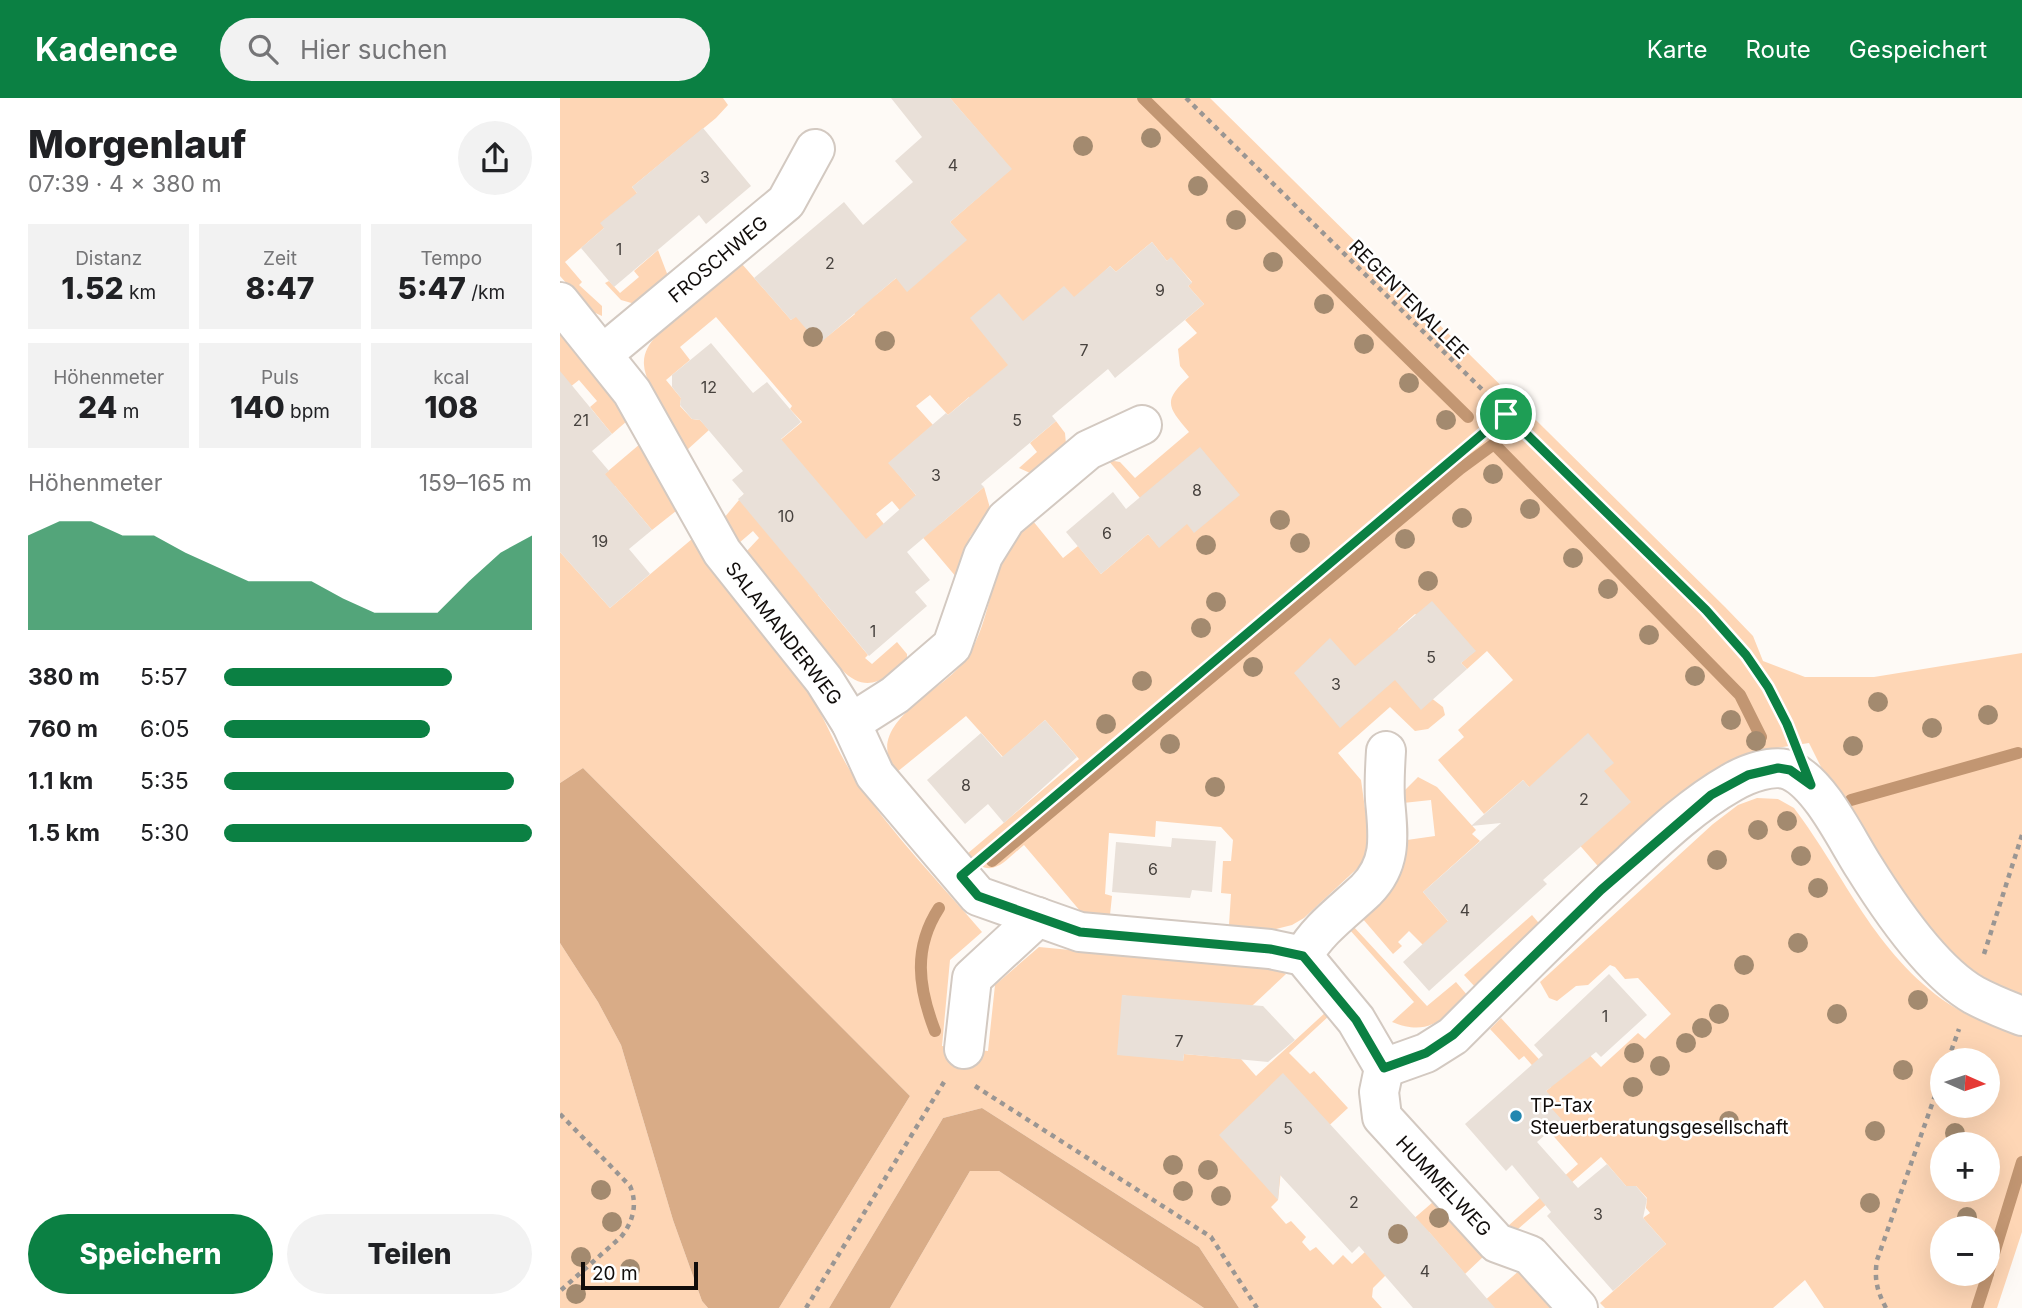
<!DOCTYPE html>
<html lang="de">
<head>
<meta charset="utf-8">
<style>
	body { margin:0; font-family:Inter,sans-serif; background:#f2f2f2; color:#202124; height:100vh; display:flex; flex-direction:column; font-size:26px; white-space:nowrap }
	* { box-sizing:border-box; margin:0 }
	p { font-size:23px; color:#757577 }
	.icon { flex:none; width:38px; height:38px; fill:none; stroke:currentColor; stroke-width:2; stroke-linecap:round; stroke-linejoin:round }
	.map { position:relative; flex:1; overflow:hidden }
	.details { display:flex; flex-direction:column; background:#fff; width:560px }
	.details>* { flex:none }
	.needle { width:46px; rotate:93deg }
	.tools { position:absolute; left:1370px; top:950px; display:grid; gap:14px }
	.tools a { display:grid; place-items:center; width:70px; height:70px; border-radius:50%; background:#fff; box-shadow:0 7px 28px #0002; font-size:35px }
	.scale { position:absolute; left:21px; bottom:18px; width:117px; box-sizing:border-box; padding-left:7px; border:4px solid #110d0b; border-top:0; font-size:19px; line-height:24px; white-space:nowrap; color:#110d0b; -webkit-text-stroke:5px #fff; paint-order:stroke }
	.pin { position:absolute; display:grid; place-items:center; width:60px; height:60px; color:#fff; margin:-30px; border:4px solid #fff; border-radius:50%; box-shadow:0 2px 7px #0007 }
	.round { display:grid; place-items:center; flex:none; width:74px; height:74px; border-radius:37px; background:#f2f2f2 }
	.summary { display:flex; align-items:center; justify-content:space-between; height:119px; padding:0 28px }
	h1 { font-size:38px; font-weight:800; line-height:52px }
	.stats { display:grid; grid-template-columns:repeat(3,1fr); gap:10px; height:119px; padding:7px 28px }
	.stats div { display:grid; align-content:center; border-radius:0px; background:#f2f2f2; text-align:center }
	.stats b { font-size:30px; font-weight:800 }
	.stats small { font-size:19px; font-weight:400 }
	.stats p { font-size:19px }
	.chart { height:196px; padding:14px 28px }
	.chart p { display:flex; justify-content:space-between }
	.chart svg { width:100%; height:126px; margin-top:7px; fill:#0b8043; opacity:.7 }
	.action { display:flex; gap:14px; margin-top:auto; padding:14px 28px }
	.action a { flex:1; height:80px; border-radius:42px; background:#0b8043; color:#fff; font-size:28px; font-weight:800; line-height:80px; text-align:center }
	.action a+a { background:#f2f2f2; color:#202124 }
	ul { padding:0 28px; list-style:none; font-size:23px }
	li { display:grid; grid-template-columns:112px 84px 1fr; align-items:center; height:52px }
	li i { height:18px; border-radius:9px; background:#0b8043 }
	header { display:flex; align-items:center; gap:42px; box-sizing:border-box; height:98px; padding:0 35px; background:#0b8043; color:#fff }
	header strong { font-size:33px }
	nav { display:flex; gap:38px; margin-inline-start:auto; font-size:24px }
	.search { width:490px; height:63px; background:#f2f2f2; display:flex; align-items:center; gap:18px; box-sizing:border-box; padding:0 24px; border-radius:38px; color:#757577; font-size:26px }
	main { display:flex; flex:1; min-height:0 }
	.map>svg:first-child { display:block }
	.green { fill:#fed6b5; fill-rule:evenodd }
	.forest { fill:#d9ac87 }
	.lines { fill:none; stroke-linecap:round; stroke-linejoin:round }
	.stream { stroke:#c29672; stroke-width:12 }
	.building { fill:#e9e0d8 }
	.street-casing { stroke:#d3c9c1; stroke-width:42 }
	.path { stroke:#9a9693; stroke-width:4.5; stroke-dasharray:5 5; stroke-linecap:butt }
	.street { stroke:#fff; stroke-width:38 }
	.tree { fill:#a38a6f }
	.route-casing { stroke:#fff; stroke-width:14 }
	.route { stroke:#0b8043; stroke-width:9 }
	.poi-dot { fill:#2287b0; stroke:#fff; stroke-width:2.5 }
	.labels { text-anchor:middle; stroke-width:5; stroke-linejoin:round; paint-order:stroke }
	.number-label { font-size:16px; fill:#47423e }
	.street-label { font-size:19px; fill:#110d0b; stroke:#fff }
	.poi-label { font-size:19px; fill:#110d0b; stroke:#fff; text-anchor:start }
</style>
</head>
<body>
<header>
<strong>Kadence</strong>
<div class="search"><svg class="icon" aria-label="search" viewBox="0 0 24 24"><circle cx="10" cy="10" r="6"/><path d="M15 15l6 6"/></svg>Hier suchen</div>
<nav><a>Karte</a><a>Route</a><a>Gespeichert</a></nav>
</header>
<main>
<section class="details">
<div class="summary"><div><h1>Morgenlauf</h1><p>07:39 · 4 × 380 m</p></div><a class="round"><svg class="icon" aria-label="share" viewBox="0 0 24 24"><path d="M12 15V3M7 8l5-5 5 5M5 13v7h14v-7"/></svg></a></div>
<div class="stats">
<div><p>Distanz</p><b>1.52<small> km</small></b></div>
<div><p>Zeit</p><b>8:47</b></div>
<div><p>Tempo</p><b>5:47<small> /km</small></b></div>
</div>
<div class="stats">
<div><p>Höhenmeter</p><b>24<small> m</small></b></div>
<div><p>Puls</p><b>140<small> bpm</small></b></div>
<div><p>kcal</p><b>108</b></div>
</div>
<div class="chart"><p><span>Höhenmeter</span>159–165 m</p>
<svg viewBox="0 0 160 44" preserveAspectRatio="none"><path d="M0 44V11L10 6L20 6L30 11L40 11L50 17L60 22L70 27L80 27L90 27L100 33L110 38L120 38L130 38L140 27L150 17L160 11V44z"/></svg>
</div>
<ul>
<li><b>380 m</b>5:57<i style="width:74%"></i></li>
<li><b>760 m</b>6:05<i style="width:67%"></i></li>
<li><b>1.1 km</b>5:35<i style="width:94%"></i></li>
<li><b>1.5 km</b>5:30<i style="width:100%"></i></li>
</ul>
<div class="action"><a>Speichern</a><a>Teilen</a></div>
</section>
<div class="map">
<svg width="1462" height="1210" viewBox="0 0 1462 1210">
	<rect width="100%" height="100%" fill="#fefaf6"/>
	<!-- green -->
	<g class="green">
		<polygon points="0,0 163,0 168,7 156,20 72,89 94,116 44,130 5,164 22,184 19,187 42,208 42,218 31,213 0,178"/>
		<path d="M390 0H650L1165 509 1193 538 1203 563 1245 579H1314L1462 555V901L1425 884 1363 831 1282 711 1249 645 1217 650 1188 660 1043 774 963 682 924 716 878 662 904 639 898 632 953 582 927 553 907 571 901 565 915 553 855 516 838 531 866 596 883 609 885 617 868 631 855 633 830 609 778 655 801 682 809 739 807 754 802 766 744 820 732 827 716 831 669 827 671 796 661 795 663 763H671L673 742 661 729 596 723 595 739 549 735 545 796 552 798 550 817 521 814 464 747C442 765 431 784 407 756L519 661 485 622 443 659 406 618 337 674C300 628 378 596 403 565 431 529 428 479 453 441 458 434 466 429 473 423L503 460 518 448 541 476 588 436 599 449 612 438 548 362 560 364 575 380 629 334C608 309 602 303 629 279L620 268 618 251 637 235 625 222 644 206 628 188 632 184 611 160 607 163 592 144 556 174 550 168 476 238 424 318 409 299 388 317 370 297 356 308 373 327 329 365 380 426 424 389 430 410 410 439 397 480 332 403 316 416 331 435 258 497 308 557 305 560 312 566 337 544 347 556V564C324 582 306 597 281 571L185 455 199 440 193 433 179 445 164 420 184 396 206 354 242 324 230 311 232 308 156 219 120 249 130 262 106 282 121 300 120 308 132 321 140 322 149 332 127 352C116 332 85 288 84 267 83 255 89 246 97 237L182 166 231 222 245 211 268 238 295 216 289 208 317 196 341 176 406 142 390 124 451 71Z"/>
		<polygon points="98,152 108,178 75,206 61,202 45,185 49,183 60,195 79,179 74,173"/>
		<polygon points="0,233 43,284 67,323 52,336 30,309 37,303 19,282 0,297"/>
		<polygon points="496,323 505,335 506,346 470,375 459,370 477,354 470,345"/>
		<polygon points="80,346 116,413 92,432 55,388 0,434 0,397 8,407"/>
		<path d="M132 441C161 495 207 535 242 584 264 615 275 651 296 682 332 736 380 785 422 834L390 862 382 948 428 953 435 887 479 849 719 872 726 876 678 921 562 897 623 963 624 956 681 961 696 978 767 913 770 917 729 955 750 976 754 973 788 1010 721 1072 718 1102 711 1109 726 1126 731 1123 746 1139 742 1144 750 1153 756 1149 773 1167 783 1157 792 1166 845 1117 851 1123 873 1104 924 1158 905 1176 869 1134 813 1190 812 1199 822 1210H679L639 1149 422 1010 383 1020 269 1210H219L350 998 23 670 0 685V454L50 510Z"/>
		<polygon points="858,679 877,689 916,732 912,736 920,743 863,794 893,829 868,852 849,833 838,844 842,848 833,856 802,820 840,776 847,742 875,738 871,702 843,705 845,692"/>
		<path d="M1197 700 1218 701 1234 710C1286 779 1314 855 1389 906 1412 921 1439 925 1462 939V1134L1437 1210H1264L1245 1182 1213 1210H1045L1040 1205 1106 1146 1083 1120 1090 1115 1086 1110 1087 1100 1076 1088H1066L1041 1059 958 1131 948 1128 1018 1066 989 1033 1001 1022 984 1002 989 998 986 993 991 989 964 958 959 962 930 931 941 920 987 970 1017 944 1041 969 1078 935 1085 941 1111 916 1078 880 1065 881 1055 869 1050 867 1028 887 1016 888 997 903 989 900 980 884 1153 726 1178 707ZM1382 962H1428V1008H1382ZM1382 1046H1428V1092H1382ZM1382 1130H1428V1176H1382Z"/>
		<polygon points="972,817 983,830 916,890 904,877"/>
		<path d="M793 828 867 908 896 884 908 898C883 921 869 939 832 924L854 904 789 831Z"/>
		<polygon points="0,845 38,904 61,947 113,1122 142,1203 148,1210 0,1210"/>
		<polygon points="424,1072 439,1073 644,1210 330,1210 410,1073"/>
		<polygon points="960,1172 993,1210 916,1210"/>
	</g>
	<!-- forest -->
	<g class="forest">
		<polygon points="23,670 350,998 219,1210 148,1210 142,1203 113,1122 61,947 38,904 0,845 0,685"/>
		<polygon points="422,1010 639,1149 679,1210 644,1210 439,1073 410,1073 330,1210 269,1210 383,1020"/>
	</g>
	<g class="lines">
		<!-- stream -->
		<g class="stream">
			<polyline points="583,0 908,319"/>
			<polyline points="1291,702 1458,655"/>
			<polyline points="432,763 900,371 934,346 1180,597 1201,639"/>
			<path d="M375 933C358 889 353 850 379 810"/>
			<polyline points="1428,1175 1462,1064"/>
			<polyline points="1417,1210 1428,1176"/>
		</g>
	</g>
	<!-- building -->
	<g class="building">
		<polygon points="331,0 390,0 452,71 390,124 407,142 347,194 336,180 259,246 236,219 231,222 194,180 284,104 303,127 353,84 335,63 362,39"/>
		<polygon points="143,30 191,88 146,126 139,117 54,189 21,150 44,130 40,125 77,95 72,89"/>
		<polygon points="592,144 607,163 611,159 632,185 628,188 644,206 555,280 548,271 492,318 496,323 421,386 424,389 347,454 370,482 355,494 367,508 309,558 178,401 184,396 172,382 183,373 140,322 132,321 120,307 121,300 112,289 112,277 151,245 193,295 207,284 241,324 221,341 306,441 356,397 328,365 386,315 388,317 448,267 410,220 439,195 463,223 504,188 514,199 550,168 556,174"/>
		<polygon points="0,273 52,336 32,353 49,373 45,376 92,432 69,451 90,476 50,510 0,454"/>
		<polygon points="640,349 680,397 634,435 627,426 599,450 588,436 541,476 506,434 553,394 566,411"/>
		<polygon points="872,503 916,553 901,565 907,571 861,612 835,582 780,630 734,575 770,540 795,568"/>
		<polygon points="485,622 517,659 444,725 428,706 405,726 367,682 421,635 442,659"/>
		<polygon points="1028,635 1054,665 1044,673 1071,704 983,782 987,786 869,893 843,864 888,823 863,794 941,725 911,728 963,682 969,689"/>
		<polygon points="612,740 656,743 652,794 632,792 630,800 552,794 556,744 611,749"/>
		<polygon points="1049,876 1087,917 1041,959 1036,954 986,993 990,997 984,1002 1002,1022 977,1044 1018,1090 1047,1066 1066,1088 1076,1088 1087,1101 1083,1120 1106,1146 1053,1193 987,1118 991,1114 952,1067 946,1073 905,1026 983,957 974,947"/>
		<polygon points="562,897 703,908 735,942 708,964 624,956 623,963 557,957"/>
		<polygon points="723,975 871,1136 935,1210 853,1210 799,1148 792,1155 720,1077 718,1102 659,1037"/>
	</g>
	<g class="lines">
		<!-- street casing -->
		<g class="street-casing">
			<g id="street">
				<polyline points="0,204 72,294 162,454 264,582 291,625 315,677 418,798 520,834 710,851 743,858 796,922 824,970"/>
				<polyline points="43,256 226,104 255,51"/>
				<polyline points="291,625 335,597 392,548 423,458 446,421 528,352 582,327"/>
				<path d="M743 858C758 831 784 813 806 792 833 765 828 736 825 702 824 686 825 669 826 653"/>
				<polyline points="404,951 412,880 478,819"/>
				<path d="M824 970 866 955 893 938C952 879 1010 820 1072 764 1102 736 1134 706 1171 685 1186 676 1214 665 1231 673 1261 687 1286 741 1304 769 1329 809 1372 873 1414 897 1429 905 1446 912 1462 918"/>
				<polyline points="824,970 819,994 822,1019 937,1145 970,1157 1018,1210"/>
			</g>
		</g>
		<!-- path -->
		<g class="path">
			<path d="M626 0 1146 512C1179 549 1211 585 1229 631"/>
			<polyline points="431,752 946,316"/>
			<polyline points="1424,856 1462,737"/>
			<polyline points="1388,962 1399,931"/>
			<polyline points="415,988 651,1139 697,1210"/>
			<path d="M0 1016 70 1088C78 1106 73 1124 61 1139L0 1193"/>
			<polyline points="246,1210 384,984"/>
			<path d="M1326 1210C1317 1193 1314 1181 1317 1162L1382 978"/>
		</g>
		<!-- street -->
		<use href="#street" class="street"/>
	</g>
	<!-- trees -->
	<g class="tree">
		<circle cx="591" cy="40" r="10"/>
		<circle cx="523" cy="48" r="10"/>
		<circle cx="638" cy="88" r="10"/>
		<circle cx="676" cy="122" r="10"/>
		<circle cx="713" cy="164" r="10"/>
		<circle cx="764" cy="206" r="10"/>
		<circle cx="253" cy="239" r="10"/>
		<circle cx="325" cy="243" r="10"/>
		<circle cx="804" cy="246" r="10"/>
		<circle cx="849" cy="285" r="10"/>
		<circle cx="886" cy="322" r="10"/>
		<circle cx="933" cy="376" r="10"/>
		<circle cx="970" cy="411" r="10"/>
		<circle cx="902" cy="420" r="10"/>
		<circle cx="720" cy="422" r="10"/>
		<circle cx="845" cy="441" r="10"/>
		<circle cx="740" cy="445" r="10"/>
		<circle cx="646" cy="447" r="10"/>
		<circle cx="1013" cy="460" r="10"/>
		<circle cx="868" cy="483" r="10"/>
		<circle cx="1048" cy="491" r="10"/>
		<circle cx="656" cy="504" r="10"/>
		<circle cx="641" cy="530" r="10"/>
		<circle cx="1089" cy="537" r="10"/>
		<circle cx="693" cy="569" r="10"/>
		<circle cx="1135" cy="578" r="10"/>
		<circle cx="582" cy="583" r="10"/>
		<circle cx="1318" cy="604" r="10"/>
		<circle cx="1428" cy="617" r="10"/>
		<circle cx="1171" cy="622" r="10"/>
		<circle cx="546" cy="626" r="10"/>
		<circle cx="1372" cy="630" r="10"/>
		<circle cx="1196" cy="643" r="10"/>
		<circle cx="610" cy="646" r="10"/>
		<circle cx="1293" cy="648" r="10"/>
		<circle cx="655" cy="689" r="10"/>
		<circle cx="1227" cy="723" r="10"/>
		<circle cx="1198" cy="732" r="10"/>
		<circle cx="1241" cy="758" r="10"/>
		<circle cx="1157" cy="762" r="10"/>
		<circle cx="1258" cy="790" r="10"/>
		<circle cx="1238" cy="845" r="10"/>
		<circle cx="1184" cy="867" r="10"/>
		<circle cx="1358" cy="902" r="10"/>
		<circle cx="1159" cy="916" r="10"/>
		<circle cx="1277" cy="916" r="10"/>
		<circle cx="1142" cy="930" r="10"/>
		<circle cx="1126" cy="945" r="10"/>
		<circle cx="1074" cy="955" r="10"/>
		<circle cx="1100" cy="968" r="10"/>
		<circle cx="1343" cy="972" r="10"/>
		<circle cx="1073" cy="989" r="10"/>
		<circle cx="1169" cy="1023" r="10"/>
		<circle cx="1315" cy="1033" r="10"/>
		<circle cx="1395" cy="1035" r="10"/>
		<circle cx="613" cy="1067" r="10"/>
		<circle cx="648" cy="1072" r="10"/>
		<circle cx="41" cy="1092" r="10"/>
		<circle cx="623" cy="1093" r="10"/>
		<circle cx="661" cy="1098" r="10"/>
		<circle cx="1310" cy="1105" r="10"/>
		<circle cx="1407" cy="1119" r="10"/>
		<circle cx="879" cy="1120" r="10"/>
		<circle cx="52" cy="1124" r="10"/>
		<circle cx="838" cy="1136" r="10"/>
		<circle cx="21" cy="1159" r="10"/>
		<circle cx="70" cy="1171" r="10"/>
		<circle cx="16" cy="1196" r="10"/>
	</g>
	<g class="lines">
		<!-- route casing -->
		<g class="route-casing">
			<polygon id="route" points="946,316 1146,512 1186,557 1208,589 1227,626 1251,687 1230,672 1218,670 1188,677 1151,697 1041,792 893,937 866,955 824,970 796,922 743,858 710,851 520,834 418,798 401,778"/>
		</g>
		<!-- route -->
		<use href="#route" class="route"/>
	</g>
	<!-- markers -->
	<circle class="poi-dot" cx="956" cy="1018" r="7"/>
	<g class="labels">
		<!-- number labels -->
		<g class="number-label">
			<text x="393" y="73">4</text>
			<text x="145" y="85">3</text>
			<text x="59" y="157">1</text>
			<text x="270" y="171">2</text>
			<text x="600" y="198">9</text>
			<text x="524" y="258">7</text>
			<text x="149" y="295">12</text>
			<text x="21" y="328">21</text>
			<text x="457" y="328">5</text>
			<text x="376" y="383">3</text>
			<text x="637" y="398">8</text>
			<text x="226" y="424">10</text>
			<text x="547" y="441">6</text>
			<text x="40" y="449">19</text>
			<text x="313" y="539">1</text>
			<text x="871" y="565">5</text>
			<text x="776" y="592">3</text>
			<text x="406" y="693">8</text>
			<text x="1024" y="707">2</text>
			<text x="593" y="777">6</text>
			<text x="905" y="818">4</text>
			<text x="1045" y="924">1</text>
			<text x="619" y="949">7</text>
			<text x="728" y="1036">5</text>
			<text x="794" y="1110">2</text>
			<text x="1038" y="1122">3</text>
			<text x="865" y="1179">4</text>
		</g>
		<!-- street labels -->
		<g class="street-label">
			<text transform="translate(158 161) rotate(-40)" y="7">FROSCHWEG</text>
			<text transform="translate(849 201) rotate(45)" y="7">REGENTENALLEE</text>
			<text transform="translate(224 535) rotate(52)" y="7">SALAMANDERWEG</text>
			<text transform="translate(884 1088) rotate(47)" y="7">HUMMELWEG</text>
		</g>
		<!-- poi labels -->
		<g class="poi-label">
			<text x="970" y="1014">TP-Tax<tspan x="970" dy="22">Steuerberatungsgesellschaft</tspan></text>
		</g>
	</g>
</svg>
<div class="tools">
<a><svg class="needle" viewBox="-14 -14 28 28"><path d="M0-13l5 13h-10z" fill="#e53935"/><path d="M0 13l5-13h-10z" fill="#757577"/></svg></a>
<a>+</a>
<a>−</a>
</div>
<div class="scale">20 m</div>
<div class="pin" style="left:946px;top:316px;background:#1e9e55"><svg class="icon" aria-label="arrive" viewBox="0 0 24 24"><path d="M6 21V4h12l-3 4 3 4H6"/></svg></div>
</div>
</main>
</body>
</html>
